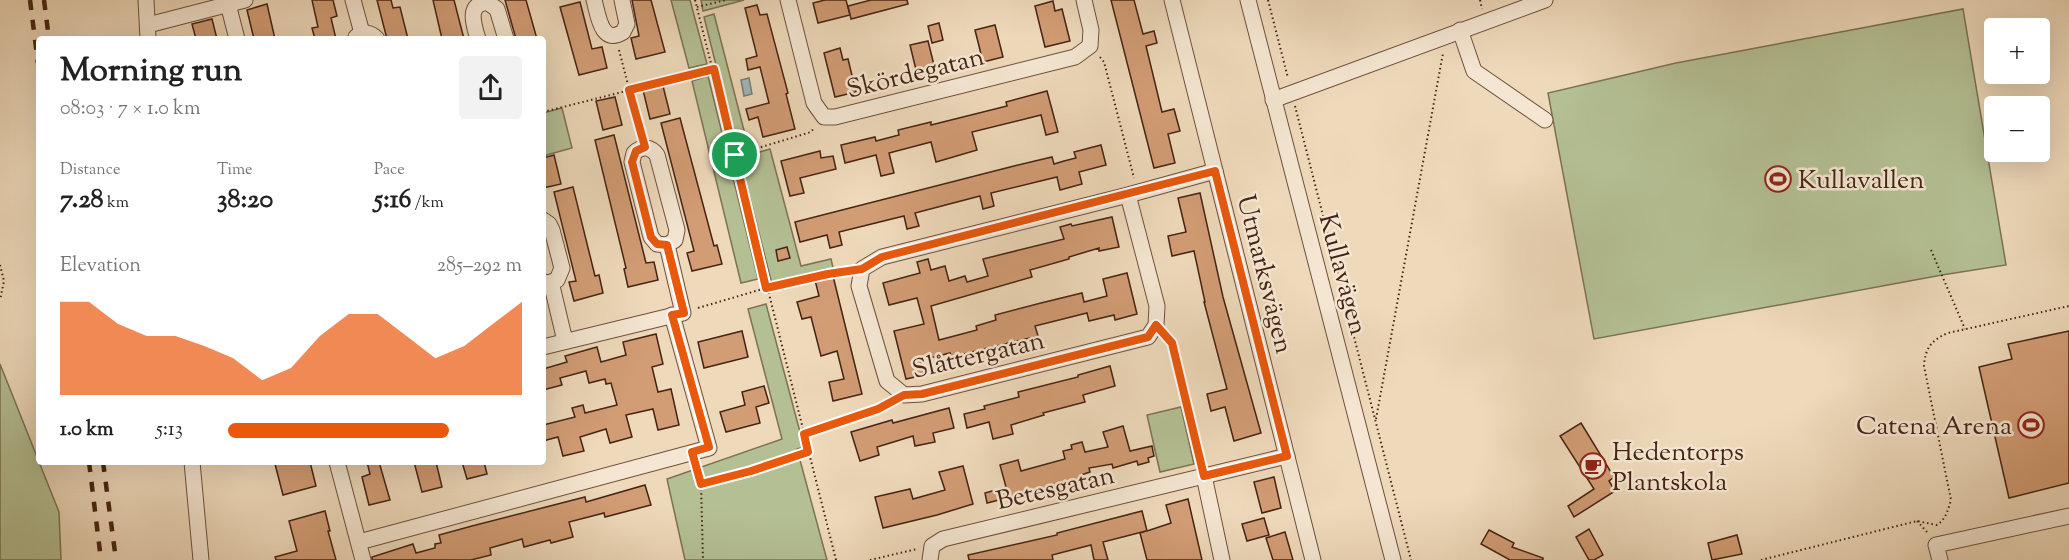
<!DOCTYPE html>
<html lang="en">
<head>
<meta charset="utf-8">
<style>
	body { margin:0; font-family:"Sorts Mill Goudy",serif; background:#f2f2f2; color:#222; height:100vh; display:flex; flex-direction:column; font-size:22px; white-space:nowrap }
	* { box-sizing:border-box; margin:0 }
	p { font-size:20px; color:#767676 }
	.icon { flex:none; width:33px; height:33px; fill:none; stroke:currentColor; stroke-width:2; stroke-linecap:round; stroke-linejoin:round }
	.map { position:relative; flex:1; overflow:hidden }
	.side { position:absolute; left:36px; top:36px; width:510px; height:429px; display:flex; flex-direction:column; background:#fff; border-radius:6px; box-shadow:0 6px 24px #0002 }
	.side>* { flex:none }
	.fabs { position:absolute; left:1984px; top:18px; display:grid; gap:12px }
	.fabs a { display:grid; place-items:center; width:66px; height:66px; border-radius:6px; background:#fff; box-shadow:0 6px 24px #0002; font-size:30px }
	.pin { position:absolute; display:grid; place-items:center; width:51px; height:51px; color:#fff; margin:-26px; border:3px solid #fff; border-radius:50%; box-shadow:0 2px 6px #0007 }
	.round { display:grid; place-items:center; flex:none; width:63px; height:63px; border-radius:6px; background:#f2f2f2 }
	.summary { display:flex; align-items:center; justify-content:space-between; height:102px; padding:0 24px }
	h1 { font-size:33px; font-weight:700; line-height:45px }
	.metrics { display:grid; grid-template-columns:repeat(3,1fr); gap:9px; height:102px; padding:6px 24px }
	.metrics div { display:grid; align-content:center }
	.metrics b { font-size:26px; font-weight:700 }
	.metrics small { font-size:16px; font-weight:400 }
	.metrics p { font-size:16px }
	.chart { height:168px; padding:12px 24px }
	.chart p { display:flex; justify-content:space-between }
	.chart svg { width:100%; height:108px; margin-top:6px; fill:#ea580c; opacity:.7 }
	ul { padding:0 24px; list-style:none; font-size:20px }
	li { display:grid; grid-template-columns:96px 72px 1fr; align-items:center; height:45px }
	li i { height:15px; border-radius:8px; background:#ea580c }
	.map>svg:first-child { display:block }
	.green { fill:#b4c094; stroke:#7c7254; stroke-width:1.5 }
	.water { fill:#9fb7bb; stroke:#7b7c78; stroke-width:1.5 }
	.building { fill:#d29c74; stroke:#452314; stroke-width:1.5 }
	.lines { fill:none; stroke-linecap:round; stroke-linejoin:round }
	.minor-casing { stroke:#6f503e; stroke-width:17 }
	.path { stroke:#452314; stroke-width:2; stroke-dasharray:1.5 3; stroke-linecap:butt }
	.minor { stroke:#f4e6d2; stroke-width:15 }
	.rail { stroke:#452314; stroke-width:4.5; stroke-dasharray:10 10; stroke-linecap:butt }
	.route-casing { stroke:#fff; stroke-width:12 }
	.route { stroke:#ea580c; stroke-width:8 }
	.labels { text-anchor:middle; stroke-width:5; stroke-linejoin:round; paint-order:stroke }
	.street-label { font-size:26px; fill:#452314; stroke:#f4e6d2 }
	.poi-label { font-size:26px; fill:#452314; stroke:#f4e6d2; text-anchor:start }
</style>
</head>
<body>
<div class="map">
<svg width="2069" height="560" viewBox="0 0 2069 560">
	<rect width="100%" height="100%" fill="#eed9ba"/>
	<filter id="stains"><feTurbulence type="fractalNoise" baseFrequency=".00333" numOctaves="4"/><feColorMatrix values="0 0 0 0 .2 0 0 0 0 .09 0 0 0 0 .02 0 0 0 .5 -.17"/></filter>
	<radialGradient id="worn" r=".72"><stop offset=".6" stop-color="#630" stop-opacity="0"/><stop offset="1" stop-color="#630" stop-opacity=".3"/></radialGradient>
	<!-- green -->
	<g class="green">
		<polygon points="671,0 690,0 707,64 689,68"/>
		<polygon points="701,0 744,0 703,11"/>
		<polygon points="1963,9 2006,265 1942,275 1594,339 1548,93 1676,63"/>
		<polygon points="714,14 748,146 737,149 704,17"/>
		<polygon points="708,76 758,279 741,283 692,81"/>
		<polygon points="562,108 572,148 543,156 543,113"/>
		<polygon points="770,149 801,266 831,259 834,272 779,286 772,284 740,158"/>
		<polygon points="766,304 804,447 797,449 827,560 685,560 667,479 782,439 748,309"/>
		<polygon points="0,364 59,512 61,560 0,560"/>
		<polygon points="1181,407 1194,464 1160,472 1147,415"/>
	</g>
	<!-- water -->
	<polygon class="water" points="749,78 752,94 744,96 741,80"/>
	<!-- building -->
	<g class="building">
		<polygon points="312,0 333,0 337,16 331,18 336,39 315,39 312,28 318,27"/>
		<polygon points="377,0 391,0 393,8 400,7 408,39 387,39"/>
		<polygon points="433,0 454,0 464,39 442,39"/>
		<polygon points="505,0 526,0 537,39 516,39"/>
		<polygon points="632,0 651,0 665,52 636,59 631,38 639,36"/>
		<polygon points="825,0 846,0 850,15 818,23 813,3"/>
		<polygon points="871,0 907,0 908,4 851,19 848,6"/>
		<polygon points="1111,0 1134,0 1143,34 1154,31 1157,43 1146,46 1162,112 1174,109 1180,131 1168,134 1175,163 1154,168"/>
		<polygon points="1053,1 1055,11 1062,9 1070,41 1045,47 1035,6"/>
		<polygon points="580,2 592,49 602,47 607,68 579,75 560,7"/>
		<polygon points="267,4 275,39 254,39 247,10"/>
		<polygon points="757,5 760,15 767,14 788,93 786,94 795,129 763,137 758,117 749,120 746,109 769,103 760,67 748,70 746,59 757,56 745,8"/>
		<polygon points="212,19 217,39 196,39 192,24"/>
		<polygon points="939,23 943,40 932,43 928,26"/>
		<polygon points="995,25 1003,57 983,62 975,30"/>
		<polygon points="928,41 936,73 918,78 910,45"/>
		<polygon points="840,48 843,60 848,59 856,92 835,97 824,53"/>
		<polygon points="663,86 670,114 650,119 643,90"/>
		<polygon points="1047,91 1058,132 1046,135 1041,115 972,132 977,150 936,162 931,142 889,153 894,173 881,176 876,155 845,163 841,145 875,137 876,141 899,135 898,130 931,122 931,125 1007,106 1006,102"/>
		<polygon points="615,97 622,125 603,130 596,101"/>
		<polygon points="680,118 714,246 717,245 722,264 692,271 687,253 694,251 661,123"/>
		<polygon points="614,135 646,263 654,262 658,280 628,287 624,269 626,268 595,140"/>
		<polygon points="1101,145 1106,165 1079,172 1082,184 1060,190 1057,177 991,193 994,206 983,209 980,196 915,213 919,226 907,229 904,216 839,232 842,245 830,248 827,235 800,242 795,222 1014,166 1052,157 1054,164 1064,161 1076,158 1074,152"/>
		<polygon points="820,151 821,158 833,156 836,169 800,178 804,193 790,196 781,161"/>
		<polygon points="554,155 561,184 543,188 543,158"/>
		<polygon points="573,187 595,276 599,275 603,293 574,301 569,282 576,281 554,192"/>
		<polygon points="1200,193 1223,297 1261,433 1234,441 1225,407 1211,411 1207,394 1227,389 1204,302 1205,302 1194,251 1172,256 1168,236 1186,232 1178,198"/>
		<polygon points="1112,217 1119,247 1099,251 1099,248 1069,257 1069,259 1030,270 1032,277 931,306 939,340 977,330 976,326 996,320 995,315 1041,303 1082,293 1084,302 1107,296 1103,279 1127,273 1137,314 1115,320 1114,315 1089,321 1087,313 1035,326 1038,336 951,357 950,353 921,360 924,375 906,379 894,331 924,324 917,298 889,305 883,283 920,273 917,262 928,259 931,270 945,266 949,281 965,276 967,282 988,276 983,259 1064,239 1060,227 1071,224 1072,226"/>
		<polygon points="787,247 790,258 778,261 776,250"/>
		<polygon points="833,276 862,394 833,401 829,382 844,379 837,351 821,356 811,317 802,319 797,302 819,296 815,280"/>
		<polygon points="742,331 748,357 704,368 698,342"/>
		<polygon points="2069,331 2069,483 2009,498 1979,367 2012,359 2008,344"/>
		<polygon points="656,334 663,364 652,367 658,392 671,389 679,425 658,430 653,409 626,415 632,437 610,443 606,429 580,437 584,451 563,456 558,437 543,441 543,425 575,417 572,408 583,405 585,413 617,405 611,383 606,384 605,379 589,383 586,371 560,378 562,385 543,390 543,369 567,362 565,356 597,347 601,362 626,355 623,342"/>
		<polygon points="1110,366 1115,386 1083,395 1085,402 1043,413 1044,415 1011,425 1013,434 993,439 989,422 967,428 964,414 985,409 984,406 1019,397 1018,392 1078,377 1078,375"/>
		<polygon points="764,386 769,403 756,407 760,423 726,432 720,412 745,405 742,392"/>
		<polygon points="949,408 954,428 933,433 935,442 915,446 913,436 877,447 879,455 860,461 851,432 892,420 893,423"/>
		<polygon points="1581,423 1614,477 1609,481 1615,491 1574,517 1568,506 1594,489 1560,436"/>
		<polygon points="1123,426 1130,451 1152,446 1154,456 1148,458 1149,462 1138,465 1137,461 1113,468 1112,464 1089,468 1090,472 1081,475 1082,479 987,503 985,493 1006,487 1000,465 1018,460 1021,471 1065,459 1063,451 1072,449 1071,445 1082,442 1085,452 1108,447 1103,432"/>
		<polygon points="284,462 310,462 316,486 283,495 275,464"/>
		<polygon points="367,462 379,462 390,500 369,505 362,477 370,474"/>
		<polygon points="414,462 436,462 442,487 422,492"/>
		<polygon points="462,462 484,462 487,474 467,479"/>
		<polygon points="963,466 973,504 937,515 883,528 875,497 910,489 913,499 945,490 939,472"/>
		<polygon points="1274,477 1281,508 1262,513 1254,482"/>
		<polygon points="645,485 651,505 605,517 604,513 569,522 573,537 551,543 550,540 524,547 522,539 490,548 491,555 471,560 372,560 372,557 413,544 416,553 435,548 435,544 441,543 439,535 472,526 585,497 586,502"/>
		<polygon points="1188,499 1202,560 1147,560 1140,533 1146,531 1103,542 1108,560 1094,560 1091,545 1052,555 1053,560 969,560 968,555 1057,535 1057,533 1142,511 1147,531 1171,523 1166,505"/>
		<polygon points="325,511 330,531 328,531 336,560 276,560 275,557 297,551 289,521"/>
		<polygon points="1264,518 1269,535 1247,541 1242,524"/>
		<polygon points="1589,529 1603,555 1594,560 1589,560 1576,537"/>
		<polygon points="1489,530 1514,543 1512,547 1543,558 1543,560 1510,560 1481,544"/>
		<polygon points="1285,532 1293,560 1273,560 1266,538"/>
		<polygon points="1737,535 1742,554 1712,560 1708,543"/>
	</g>
	<g class="lines">
		<!-- minor casing -->
		<g class="minor-casing">
			<g id="minor">
				<polyline points="146,0 148,39"/>
				<polyline points="353,0 362,33"/>
				<path d="M594 0C598 14 601 46 623 32L627 24 622 0"/>
				<polyline points="788,0 814,103 824,117 835,117 1075,57 1090,46 1091,30 1084,0"/>
				<polyline points="1172,0 1313,560"/>
				<polyline points="1248,0 1393,560"/>
				<polyline points="228,4 237,39"/>
				<polyline points="148,25 245,0"/>
				<polyline points="1460,30 1474,71 1545,120"/>
				<path d="M356 37C363 31 371 32 377 39"/>
				<path d="M478 39C474 25 466 5 487 2L497 9 506 39"/>
				<polyline points="1273,100 1545,0"/>
				<polyline points="1128,195 882,257 862,269 859,286 887,381 904,395 922,394 1148,337 1156,325 1157,306 1128,195 1215,171"/>
				<polyline points="543,220 549,224 552,230 562,268 557,280 549,283 543,282"/>
				<polyline points="551,282 565,341"/>
				<path d="M543 347 683 313 667 245 675 240 677 230 657 155C651 147 642 145 634 153L632 162 651 237 657 244 667 245"/>
				<polyline points="192,462 201,560"/>
				<polyline points="337,462 363,560"/>
				<polyline points="1204,476 1222,560"/>
				<polyline points="359,542 709,448 672,315"/>
				<polyline points="930,560 932,546 943,539 1287,456"/>
				<polyline points="1940,560 1936,545 2069,516"/>
			</g>
		</g>
		<!-- path -->
		<g class="path">
			<polyline points="695,0 836,560"/>
			<polyline points="1268,0 1288,78"/>
			<polyline points="1480,0 1482,9"/>
			<polyline points="697,7 726,0"/>
			<polyline points="619,50 641,135"/>
			<polyline points="1100,57 1104,62 1134,178"/>
			<polyline points="1295,106 1411,560"/>
			<polyline points="543,112 714,69"/>
			<polyline points="735,155 811,132 814,128"/>
			<polyline points="1931,250 1965,329"/>
			<polyline points="0,265 4,281 0,300"/>
			<polyline points="698,308 766,288 846,271"/>
			<polyline points="1166,336 1172,343 1201,463"/>
			<polyline points="1376,419 1443,53"/>
			<polyline points="803,433 878,409 891,402"/>
			<polyline points="696,467 701,484 703,560"/>
			<polyline points="701,484 751,471 807,453"/>
			<polyline points="1917,521 1927,532"/>
			<polyline points="870,560 917,549"/>
			<path d="M1761 560 1917 521 1937 525C1946 519 1948 510 1951 500L1924 366C1925 349 1931 340 1948 333L2069 306"/>
		</g>
		<!-- minor -->
		<use href="#minor" class="minor"/>
		<!-- rail -->
		<g class="rail">
			<polyline points="30,0 39,71"/>
			<polyline points="44,0 49,39"/>
			<polyline points="89,462 101,560"/>
			<polyline points="103,462 116,560"/>
		</g>
	</g>
	<g class="lines">
		<!-- route casing -->
		<g class="route-casing">
			<polygon id="route" points="714,69 766,288 828,274 862,269 882,257 1215,171 1287,456 1204,476 1172,343 1156,325 1148,337 922,394 904,395 878,409 804,434 808,452 751,471 701,484 692,452 709,447 672,315 684,313 667,245 657,244 651,237 632,162 636,151 645,147 629,90"/>
		</g>
		<!-- route -->
		<use href="#route" class="route"/>
	</g>
	<!-- icons -->
	<defs>
		<g id="stadium-ring" transform="scale(1.35)"><circle r="9.5" fill="#f4e6d2" stroke="#8f2418" stroke-width="1.5"/><path d="M0-5a6.5 5 0 1 0 0 10a6.5 5 0 1 0 0-10ZM-3.5-1.8h7v3.6h-7Z" fill="#8f2418"/></g>
		<g id="cafe-ring" transform="scale(1.35)"><circle r="9.5" fill="#f4e6d2" stroke="#8f2418" stroke-width="1.5"/><path d="M-5.5-4.5H6V0H3Q3 3.5 0 3.5H-2.5Q-5.5 3.5-5.5 0ZM3-3.2v2h1.7v-2ZM-6 4.5H4V6H-6Z" fill="#8f2418"/></g>
	</defs>
	<g fill-rule="evenodd">
		<use href="#stadium-ring" x="1778" y="179"/>
		<use href="#stadium-ring" x="2031" y="425"/>
		<use href="#cafe-ring" x="1593" y="466"/>
	</g>
	<g class="labels">
		<!-- street labels -->
		<g class="street-label">
			<text transform="translate(915 72) rotate(-14)" y="9">Skördegatan</text>
			<text transform="translate(1266 274) rotate(76)" y="9">Utmarksvägen</text>
			<text transform="translate(1344 274) rotate(75)" y="9">Kullavägen</text>
			<text transform="translate(978 354) rotate(-13)" y="9">Slåttergatan</text>
			<text transform="translate(1055 487) rotate(-13)" y="9">Betesgatan</text>
		</g>
		<!-- poi labels -->
		<g class="poi-label">
			<text x="1798" y="188">Kullavallen</text>
			<text x="2012" y="434" text-anchor="end">Catena Arena</text>
			<text x="1612" y="460">Hedentorps<tspan x="1612" dy="30">Plantskola</tspan></text>
		</g>
	</g>
	<rect width="100%" height="100%" filter="url(#stains)"/>
	<rect width="100%" height="100%" fill="url(#worn)"/>
</svg>
<div class="fabs">
<a>+</a>
<a>−</a>
</div>
<div class="pin" style="left:735px;top:155px;background:#1e9e55"><svg class="icon" aria-label="arrive" viewBox="0 0 24 24"><path d="M6 21V4h12l-3 4 3 4H6"/></svg></div>
<section class="side">
<div class="summary"><div><h1>Morning run</h1><p>08:03 · 7 × 1.0 km</p></div><a class="round"><svg class="icon" aria-label="share" viewBox="0 0 24 24"><path d="M12 15V3M7 8l5-5 5 5M5 13v7h14v-7"/></svg></a></div>
<div class="metrics">
<div><p>Distance</p><b>7.28<small> km</small></b></div>
<div><p>Time</p><b>38:20</b></div>
<div><p>Pace</p><b>5:16<small> /km</small></b></div>
</div>
<div class="chart"><p><span>Elevation</span>285–292 m</p>
<svg viewBox="0 0 160 44" preserveAspectRatio="none"><path d="M0 44V6L10 6L20 15L30 20L40 20L50 24L60 29L70 38L80 33L90 20L100 11L110 11L120 20L130 29L140 24L150 15L160 6V44z"/></svg>
</div>
<ul>
<li><b>1.0 km</b>5:13<i style="width:75%"></i></li>
</ul>
</section>
</div>
</body>
</html>
